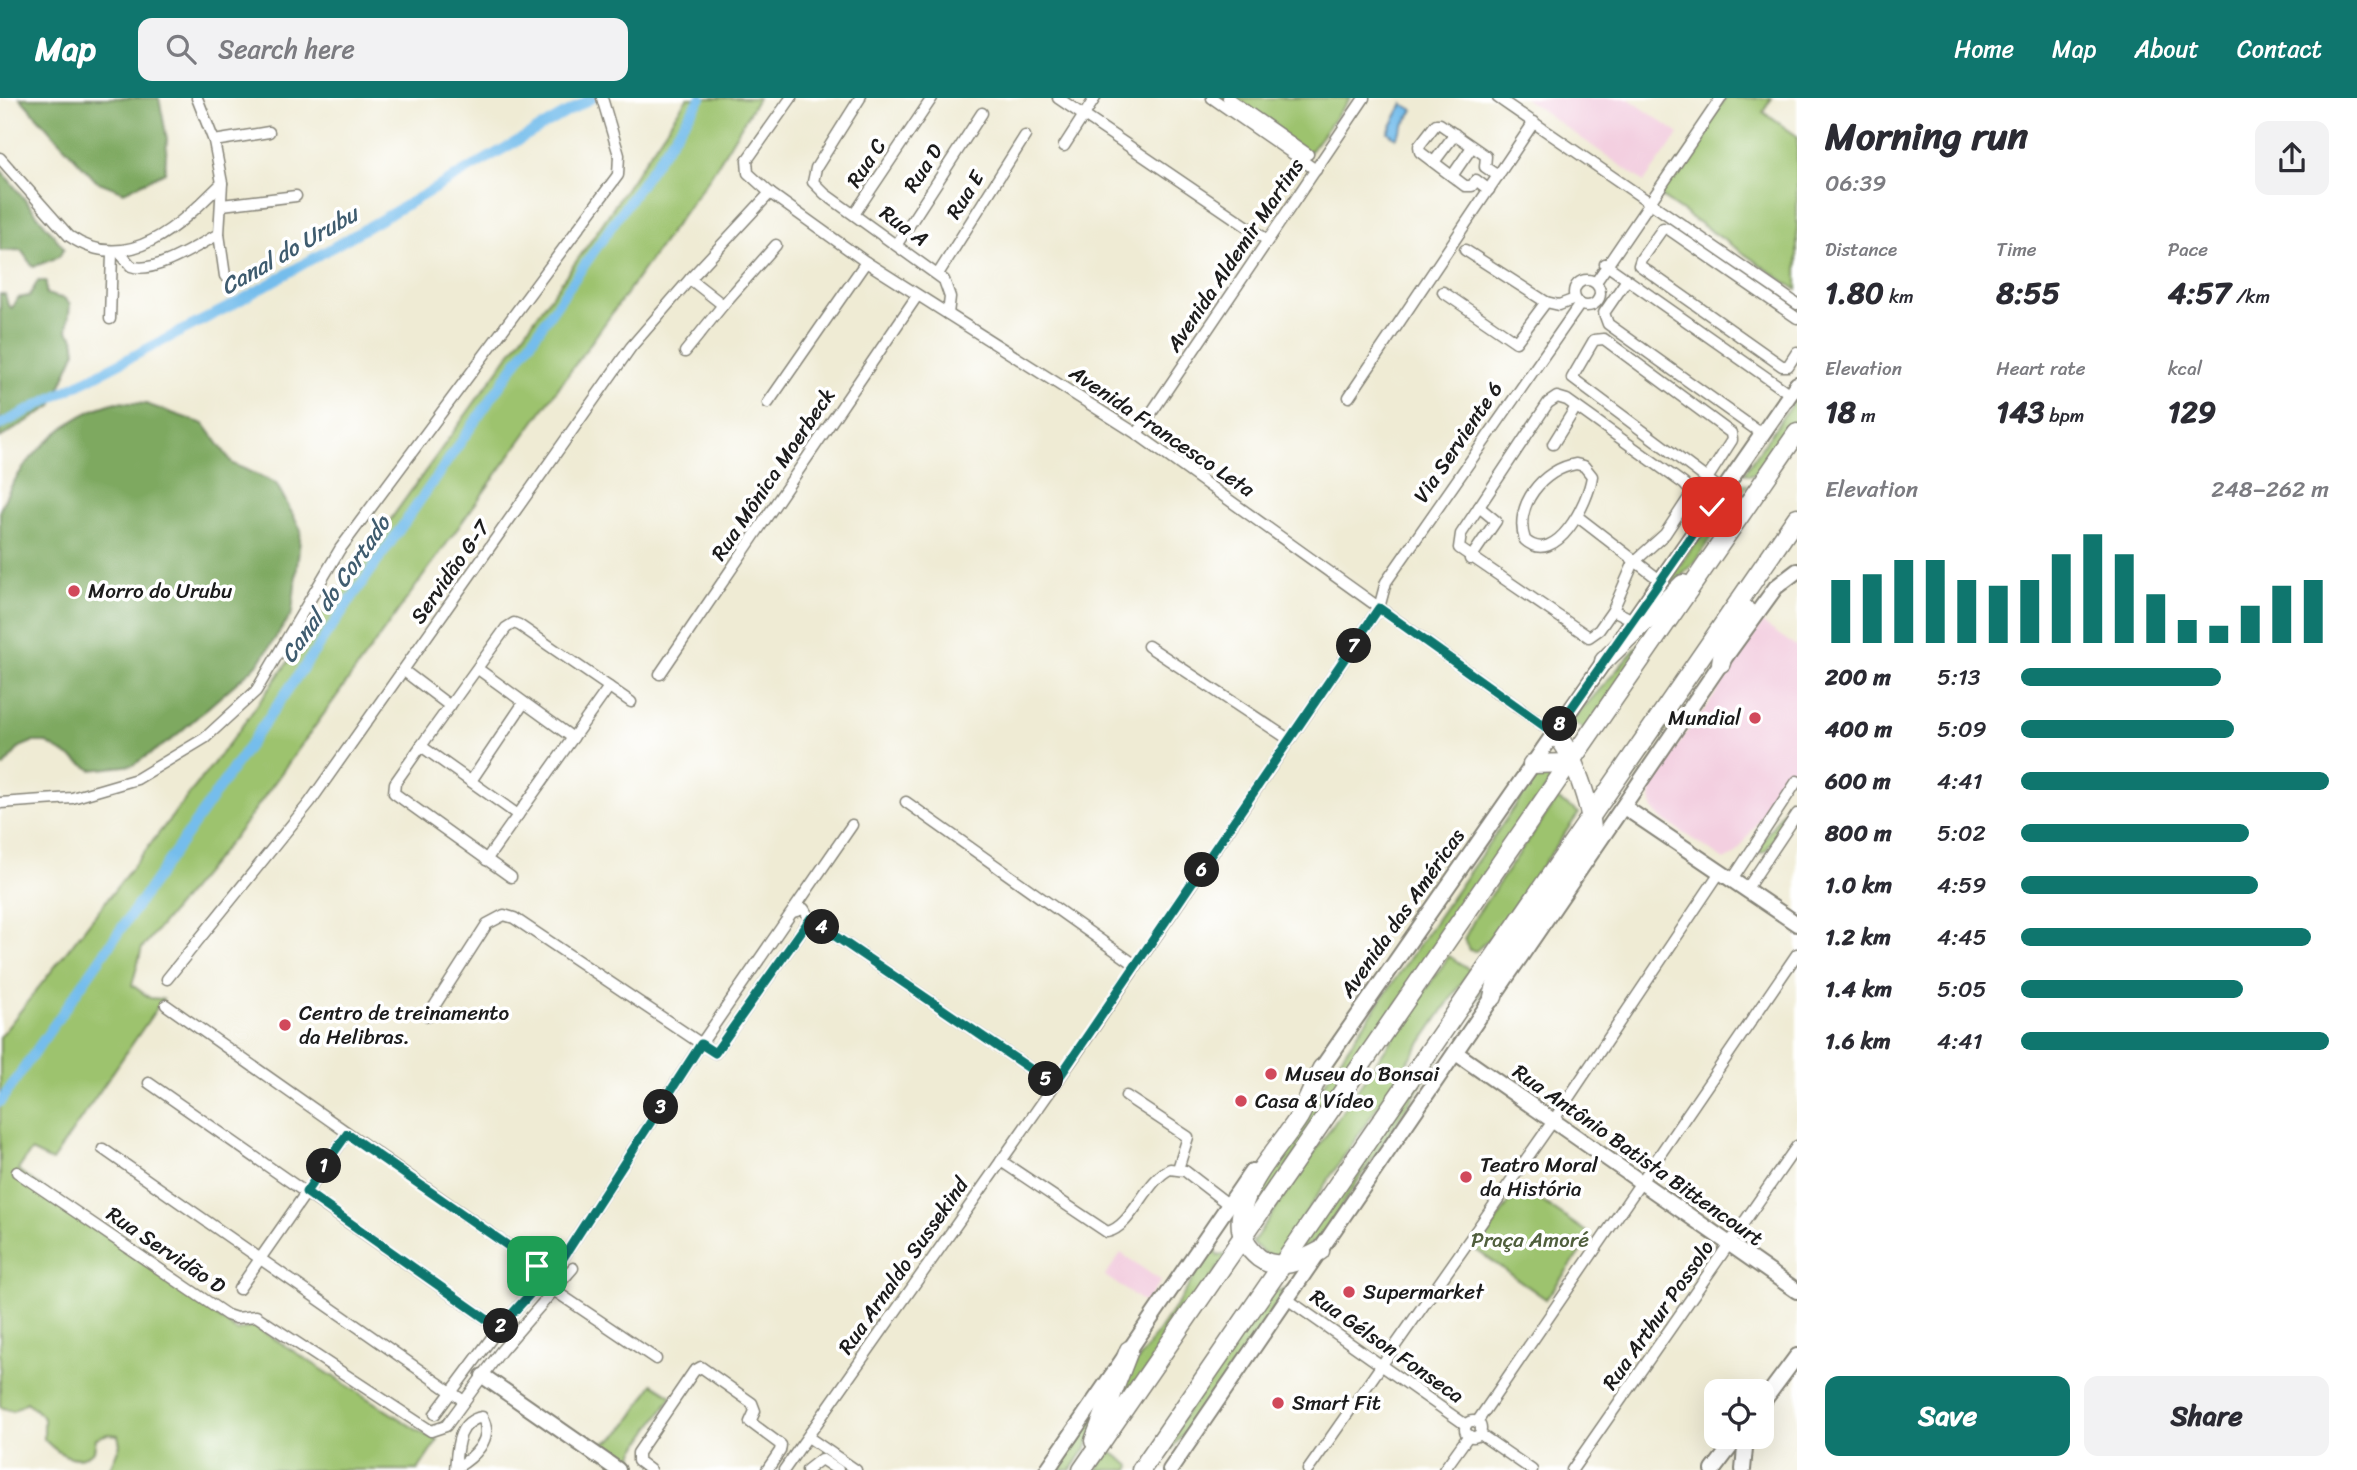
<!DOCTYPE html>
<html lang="en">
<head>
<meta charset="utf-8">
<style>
	body { margin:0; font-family:Sriracha,sans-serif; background:#f2f2f3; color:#2b2b33; height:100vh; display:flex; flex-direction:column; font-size:26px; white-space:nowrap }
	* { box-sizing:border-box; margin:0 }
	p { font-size:23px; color:#7c7c81 }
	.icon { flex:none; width:38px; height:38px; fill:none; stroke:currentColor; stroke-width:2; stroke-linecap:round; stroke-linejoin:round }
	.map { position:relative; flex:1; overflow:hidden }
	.drawer { display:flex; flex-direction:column; background:#fff; width:560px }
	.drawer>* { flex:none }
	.controls { position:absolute; left:1704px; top:1281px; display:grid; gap:14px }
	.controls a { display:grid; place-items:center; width:70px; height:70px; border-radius:14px; background:#fff; box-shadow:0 7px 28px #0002; font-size:35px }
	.pin { position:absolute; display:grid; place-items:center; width:60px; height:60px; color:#fff; margin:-30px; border-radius:14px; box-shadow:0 4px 10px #0006 }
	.km { position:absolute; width:35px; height:35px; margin:-18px; border-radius:50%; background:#222; color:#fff; font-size:19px; line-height:35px; text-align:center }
	.round { display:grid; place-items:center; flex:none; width:74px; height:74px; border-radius:14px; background:#f2f2f3 }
	.headline { display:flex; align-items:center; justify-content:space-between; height:119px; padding:0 28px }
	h1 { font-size:38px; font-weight:700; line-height:52px }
	.figures { display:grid; grid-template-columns:repeat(3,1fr); gap:10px; height:119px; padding:7px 28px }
	.figures div { display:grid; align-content:center }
	.figures b { font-size:30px; font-weight:700 }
	.figures small { font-size:19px; font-weight:400 }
	.figures p { font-size:19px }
	.chart { height:196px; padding:14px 28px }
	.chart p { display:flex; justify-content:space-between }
	.chart svg { width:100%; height:126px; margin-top:7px; stroke:#0f766e; stroke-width:6 }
	.action { display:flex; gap:14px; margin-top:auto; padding:14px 28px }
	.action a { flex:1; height:80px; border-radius:14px; background:#0f766e; color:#fff; font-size:28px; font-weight:700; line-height:80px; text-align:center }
	.action a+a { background:#f2f2f3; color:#2b2b33 }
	ul { padding:0 28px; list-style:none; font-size:23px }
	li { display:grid; grid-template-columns:112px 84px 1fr; align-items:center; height:52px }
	li i { height:18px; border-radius:9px; background:#0f766e }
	header { display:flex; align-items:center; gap:42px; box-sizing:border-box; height:98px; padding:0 35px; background:#0f766e; color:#fff }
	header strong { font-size:33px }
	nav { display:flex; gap:38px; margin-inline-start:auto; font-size:24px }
	.search { width:490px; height:63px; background:#f2f2f3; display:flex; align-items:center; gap:18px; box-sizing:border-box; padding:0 24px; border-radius:14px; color:#7c7c81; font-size:26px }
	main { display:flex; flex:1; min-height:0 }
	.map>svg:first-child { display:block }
	.built { fill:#f3cfe0 }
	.green { fill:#9dc36e; stroke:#5c7045; stroke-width:2 }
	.forest { fill:#7ea961; stroke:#4d623e; stroke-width:2 }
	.water { fill:#74bdec; stroke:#486c84; stroke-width:2 }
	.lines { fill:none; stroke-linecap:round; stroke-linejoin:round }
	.canal { stroke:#74bdec; stroke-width:10 }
	.street-casing { stroke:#868478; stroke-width:13 }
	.secondary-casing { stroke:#868478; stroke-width:18 }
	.highway-casing { stroke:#868478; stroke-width:21 }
	.street { stroke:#fff; stroke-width:10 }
	.secondary { stroke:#fff; stroke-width:14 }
	.highway { stroke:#fff; stroke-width:18 }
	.route-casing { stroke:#fff; stroke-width:14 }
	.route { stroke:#0f766e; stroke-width:9 }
	.poi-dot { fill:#d1495b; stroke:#fff; stroke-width:2.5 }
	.labels { text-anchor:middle; stroke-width:7; stroke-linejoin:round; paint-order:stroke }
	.street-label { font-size:21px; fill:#1c1c1c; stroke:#fff }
	.poi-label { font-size:21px; fill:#1c1c1c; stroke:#fff; text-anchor:start }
	.park-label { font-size:21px; fill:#505f3d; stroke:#fff }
	.water-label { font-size:23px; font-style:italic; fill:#3f5c6f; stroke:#fff }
</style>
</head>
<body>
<header>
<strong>Map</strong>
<div class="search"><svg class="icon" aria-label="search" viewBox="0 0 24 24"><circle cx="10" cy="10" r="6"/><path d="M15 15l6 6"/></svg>Search here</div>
<nav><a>Home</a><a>Map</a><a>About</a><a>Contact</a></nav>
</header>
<main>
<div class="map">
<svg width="1797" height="1372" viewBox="0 0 1797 1372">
	<rect width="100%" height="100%" fill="#fff"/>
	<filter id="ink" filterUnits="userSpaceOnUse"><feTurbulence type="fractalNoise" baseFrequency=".0143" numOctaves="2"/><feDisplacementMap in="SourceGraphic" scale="14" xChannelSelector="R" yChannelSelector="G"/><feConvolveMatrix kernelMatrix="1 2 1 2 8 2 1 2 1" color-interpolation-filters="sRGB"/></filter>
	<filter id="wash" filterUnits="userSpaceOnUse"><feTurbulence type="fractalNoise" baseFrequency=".00686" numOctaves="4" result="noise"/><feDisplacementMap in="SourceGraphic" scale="28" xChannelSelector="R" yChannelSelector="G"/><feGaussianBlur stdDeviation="1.57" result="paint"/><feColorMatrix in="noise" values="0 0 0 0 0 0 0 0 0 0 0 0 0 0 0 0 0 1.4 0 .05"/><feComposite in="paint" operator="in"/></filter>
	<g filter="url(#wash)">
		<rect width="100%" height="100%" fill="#efebd4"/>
		<!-- built -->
		<g class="built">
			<polygon points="1524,0 1628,0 1679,36 1644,84"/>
			<polygon points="1762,525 1797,549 1797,667 1735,757 1724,762 1661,720 1653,712 1650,693 1696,619 1704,613"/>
			<polygon points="1121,1155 1161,1183 1145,1205 1105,1178"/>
		</g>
		<!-- green -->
		<g class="green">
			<path d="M687 0H758L712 76 455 434 241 731 142 850 132 887 150 900 163 901 52 1063 31 1053 18 1072 237 1233 254 1228 422 1335 438 1342 418 1372H109L120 1347 118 1337 108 1336 96 1340 94 1353C76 1368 58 1356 44 1341V1320L27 1304 13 1313 0 1309V939L237 635 590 144Z"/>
			<polygon points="1218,0 1350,0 1305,60"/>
			<polygon points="1726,0 1772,0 1763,14 1797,38 1797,192 1657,96"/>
			<polygon points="1797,298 1797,325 1757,374 1750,377 1744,375"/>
			<polygon points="1740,381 1742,386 1748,387 1694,465 1651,508"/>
			<path d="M1670 514 1586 632 1571 623C1605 588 1634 549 1670 514Z"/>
			<path d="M1723 543C1686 598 1653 656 1613 710L1610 696Z"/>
			<polygon points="1549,669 1559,671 1247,1127 1252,1098 1340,961 1535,679"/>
			<polygon points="1557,701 1579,715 1497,833 1476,853 1469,852 1464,841 1476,818"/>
			<polygon points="1788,712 1790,717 1766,753 1761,755 1758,750 1783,713"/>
			<polygon points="1449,858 1470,872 1276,1159 1267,1157 1252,1145"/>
			<polygon points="1502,864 1321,1139 1294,1157 1443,943"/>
			<polygon points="1520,1088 1592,1138 1546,1201 1472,1149 1481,1146"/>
			<polygon points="1213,1146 1217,1157 1227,1157 1104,1335 1126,1280 1184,1196"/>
			<polygon points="1273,1188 1278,1193 1288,1189 1201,1315 1154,1372 1147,1372"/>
			<path d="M653 1286 672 1298 634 1354 633 1364 638 1372 599 1345C619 1348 642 1302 653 1286Z"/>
			<polygon points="1108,1298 1087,1349 1071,1372 1055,1372"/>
			<polygon points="1110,1353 1131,1368 1129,1372 1097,1372"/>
		</g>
		<!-- forest -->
		<g class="forest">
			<polygon points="20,0 159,0 167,41 165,74 124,94 96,83"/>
			<polygon points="0,71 64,150 59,159 33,169 21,152 0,153"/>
			<polygon points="38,183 46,183 46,196 65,201 70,207 67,233 74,240 76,253 52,308 0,340 0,196 5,196 8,207 12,210 18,200 29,198"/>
			<path d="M117 304 146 306 204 326 233 366 276 385 301 432 292 515 259 565 171 642 133 667 92 672 45 644H32L20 649 3 669 0 667V412C18 364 67 315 117 304Z"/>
		</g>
		<!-- water -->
		<polygon class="water" points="1403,6 1413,12 1396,40 1388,34"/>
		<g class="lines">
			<!-- canal -->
			<g class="canal">
				<polyline points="0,327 234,206 592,0"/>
				<polyline points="0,1004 701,0"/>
			</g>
		</g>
	</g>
	<g filter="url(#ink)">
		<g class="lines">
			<!-- street casing -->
			<g class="street-casing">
				<g id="street">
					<polyline points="791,0 747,62 748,75 770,95 866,164 1137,336 1554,635"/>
					<polyline points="860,0 816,70 813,84 825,96 944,182 950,199 948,216"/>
					<polyline points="1058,0 1267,142"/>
					<polyline points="1212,0 1316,72"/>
					<polyline points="1228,0 1308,56"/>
					<polyline points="1498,0 1797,206"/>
					<polyline points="214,43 269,34"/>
					<polyline points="1064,48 1095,0"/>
					<path d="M0 60 69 138C128 179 181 126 222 85L214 43 197 0"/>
					<polyline points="1434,64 1455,36"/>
					<polyline points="1452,78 1472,49"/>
					<polyline points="222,85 219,136 225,178"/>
					<polyline points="1489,92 1476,82 1472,88 1465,88 1420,54 1419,48 1436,26 1440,26 1486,58 1485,69 1498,78"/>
					<polyline points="222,107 296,98"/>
					<polyline points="855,115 932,0"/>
					<polyline points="897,146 982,15"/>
					<polyline points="1465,152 1546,204 1559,207 1575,201"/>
					<path d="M120 155 131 168C154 177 198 147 219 136"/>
					<polyline points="1605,166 1790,296"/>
					<polyline points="938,176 1025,38"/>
					<polyline points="690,181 723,207 776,147"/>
					<circle cx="1587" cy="195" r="13"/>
					<polyline points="1626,183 1604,215 1608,226 1762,336"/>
					<polyline points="1596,184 1721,0"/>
					<polyline points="1443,194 1516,244 1546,204"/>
					<polyline points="1797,220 1668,131 1663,130 1641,161 1639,167 1782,268 1788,268 1797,254"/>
					<polyline points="110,221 112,155"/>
					<polyline points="685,254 723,207"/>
					<polyline points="1349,299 1534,24"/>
					<polygon points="1557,299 1567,302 1684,386 1692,395 1665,436 1634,464 1613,512 1599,532 1589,539 1459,450 1461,436 1548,305"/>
					<polyline points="768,305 866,164"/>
					<polyline points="1137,336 1364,0"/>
					<polyline points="1553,346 1576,309"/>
					<path d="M1576 366 1584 368 1592 378C1589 403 1556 470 1525 442 1513 408 1543 371 1576 366Z"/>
					<polyline points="1707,381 1732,342 1731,335 1604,241 1594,242 1572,280 1707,381 1723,393"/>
					<polyline points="1692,395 1712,409"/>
					<polyline points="1578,419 1661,483"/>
					<polyline points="1470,461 1496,423 1479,409"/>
					<polyline points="1613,512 1633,522"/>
					<polyline points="1148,548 1290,642"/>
					<polyline points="478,571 573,640"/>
					<polyline points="404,573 450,608"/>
					<polyline points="660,576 917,198"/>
					<polyline points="421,648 395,685 394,695 511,779"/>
					<polyline points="471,683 523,606"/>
					<polyline points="906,704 1137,868"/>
					<polyline points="0,705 72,700 137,681 205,640 256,593 340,451 618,77 619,57 602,0"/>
					<polyline points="518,717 421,648 506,530 514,525 519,527 631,604"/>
					<polyline points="486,762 609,589"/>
					<polyline points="1732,782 1797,683"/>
					<polyline points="1746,792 1797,716"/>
					<polyline points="810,821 1054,987"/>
					<polyline points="167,881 310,704 631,249 690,181 770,95"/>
					<polyline points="166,907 537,1168"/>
					<polyline points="428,918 487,826 504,817 514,820 715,955 810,821 804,811 793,814"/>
					<polyline points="149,985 512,1239"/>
					<polyline points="1126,998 1188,1039 1178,1071"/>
					<polyline points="103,1051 464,1303"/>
					<path d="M1001 1063 1107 1134C1132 1129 1145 1083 1170 1071L1185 1073 1229 1107"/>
					<polyline points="17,1074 227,1217 236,1220 256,1218 431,1333 446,1328 501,1253 573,1170"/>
					<polyline points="239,1191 347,1036"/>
					<polyline points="555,1193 656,1261"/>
					<polyline points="1287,1201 1466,1327"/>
					<polyline points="435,1316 499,1230 563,1160 701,946 852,727"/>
					<circle cx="1473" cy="1331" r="8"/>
					<polyline points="1477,1324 1797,856"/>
					<polyline points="1480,1336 1532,1372"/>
					<polyline points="808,1339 856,1372"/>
					<path d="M455 1372C457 1352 456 1324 482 1319 495 1341 473 1360 456 1370"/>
					<polyline points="650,1372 638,1363 638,1355 694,1273 701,1269 752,1305 755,1313 750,1324 781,1347 780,1353 767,1372"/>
					<polyline points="784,1372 1077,955 1379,510 1386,484 1580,206"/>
					<polyline points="807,1372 821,1361 838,1372"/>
					<polyline points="1308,1372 1553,1023 1720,774"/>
					<polyline points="1444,1372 1469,1337"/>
					<polyline points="1572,1372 1797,1048"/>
				</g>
			</g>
			<!-- secondary casing -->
			<g class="secondary-casing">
				<g id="secondary">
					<polyline points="1622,538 1797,286"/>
					<polyline points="1624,709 1797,826"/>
					<polyline points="1456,955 1797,1193"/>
					<polyline points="1316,978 1610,555"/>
					<polyline points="483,1278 618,1372"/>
					<polyline points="1762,1305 1797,1258"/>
					<polyline points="1047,1372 1252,1073"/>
					<polyline points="1170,1372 1721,565 1776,489 1797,473"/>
					<polyline points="1713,1372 1738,1339"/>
					<polyline points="1743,1372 1746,1339"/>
				</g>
			</g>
			<!-- highway casing -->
			<g class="highway-casing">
				<g id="highway">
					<polyline points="1604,563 1683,486"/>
					<polyline points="1721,565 1723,553 1745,511"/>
					<polyline points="1532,666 1571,665"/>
					<path d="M1493 899 1499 874 1592 737C1593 713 1572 650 1554 635"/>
					<path d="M1320 1153C1303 1162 1278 1174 1259 1160 1208 1119 1277 1055 1299 1019 1308 1003 1314 986 1322 970"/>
					<polyline points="1094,1343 1129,1252"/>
					<polyline points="1082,1372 1797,335"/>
					<polyline points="1141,1372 1797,419"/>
				</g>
			</g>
			<!-- street -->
			<use href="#street" class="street"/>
			<!-- secondary -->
			<use href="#secondary" class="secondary"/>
			<!-- highway -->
			<use href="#highway" class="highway"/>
		</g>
	</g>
	<g class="lines" filter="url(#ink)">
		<!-- route casing -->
		<g class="route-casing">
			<polyline id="route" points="537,1168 347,1036 306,1094 499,1230 563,1160 701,946 715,955 810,821 1054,987 1379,510 1554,635 1712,409"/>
		</g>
		<!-- route -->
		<use href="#route" class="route"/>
	</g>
	<!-- markers -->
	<g class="poi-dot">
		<circle cx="74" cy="493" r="7"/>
		<circle cx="1755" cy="620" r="7"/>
		<circle cx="285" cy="927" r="7"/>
		<circle cx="1271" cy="976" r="7"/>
		<circle cx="1241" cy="1003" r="7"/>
		<circle cx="1466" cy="1079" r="7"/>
		<circle cx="1349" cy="1194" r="7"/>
		<circle cx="1278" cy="1305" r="7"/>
	</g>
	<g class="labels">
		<!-- street labels -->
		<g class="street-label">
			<text transform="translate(866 65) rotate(-57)" y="7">Rua C</text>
			<text transform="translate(923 70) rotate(-57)" y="7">Rua D</text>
			<text transform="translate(965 97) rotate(-58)" y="7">Rua E</text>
			<text transform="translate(904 128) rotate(36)" y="7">Rua A</text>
			<text transform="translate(1235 157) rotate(-56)" y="7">Avenida Aldemir Martins</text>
			<text transform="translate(1162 333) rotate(34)" y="7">Avenida Francesco Leta</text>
			<text transform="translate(1458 344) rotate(-56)" y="7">Via Serviente 6</text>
			<text transform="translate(773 376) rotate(-56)" y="7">Rua Mônica Moerbeck</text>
			<text transform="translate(450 474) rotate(-55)" y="7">Servidão G-7</text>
			<text transform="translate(1402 815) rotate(-55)" y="7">Avenida das Américas</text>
			<text transform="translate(1638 1057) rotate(35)" y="7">Rua Antônio Batista Bittencourt</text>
			<text transform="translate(166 1152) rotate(34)" y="7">Rua Servidão D</text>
			<text transform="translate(903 1168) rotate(-55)" y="7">Rua Arnaldo Sussekind</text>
			<text transform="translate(1658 1217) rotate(-55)" y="7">Rua Arthur Possolo</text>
			<text transform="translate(1387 1248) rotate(35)" y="7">Rua Gélson Fonseca</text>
		</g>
		<!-- poi labels -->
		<g class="poi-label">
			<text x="88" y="500">Morro do Urubu</text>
			<text x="1741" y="627" text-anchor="end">Mundial</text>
			<text x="299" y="922">Centro de treinamento<tspan x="299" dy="24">da Helibras.</tspan></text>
			<text x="1285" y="983">Museu do Bonsai</text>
			<text x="1255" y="1010">Casa &amp; Vídeo</text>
			<text x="1480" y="1074">Teatro Moral<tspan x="1480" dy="24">da História</tspan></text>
			<text x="1363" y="1201">Supermarket</text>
			<text x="1292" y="1312">Smart Fit</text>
		</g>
		<!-- park labels -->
		<g class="park-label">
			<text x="1530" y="1149">Praça Amoré</text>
		</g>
		<!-- water labels -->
		<g class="water-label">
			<text transform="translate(289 152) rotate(-30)" y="8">Canal do Urubu</text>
			<text transform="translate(335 491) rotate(-55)" y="8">Canal do Cortado</text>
		</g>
	</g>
</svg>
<div class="controls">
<a><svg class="icon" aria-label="locate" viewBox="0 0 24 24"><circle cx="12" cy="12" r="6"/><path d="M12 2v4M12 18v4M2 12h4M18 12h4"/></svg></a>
</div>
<div class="pin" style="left:537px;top:1168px;background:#1e9e55"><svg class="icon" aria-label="arrive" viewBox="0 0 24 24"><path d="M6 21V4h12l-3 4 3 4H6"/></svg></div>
<div class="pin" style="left:1712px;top:409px;background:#d93025"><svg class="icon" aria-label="check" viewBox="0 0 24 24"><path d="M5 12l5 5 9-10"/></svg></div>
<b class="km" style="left:324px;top:1068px">1</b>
<b class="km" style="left:501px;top:1228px">2</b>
<b class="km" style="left:661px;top:1009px">3</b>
<b class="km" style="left:822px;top:829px">4</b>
<b class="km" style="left:1046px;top:981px">5</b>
<b class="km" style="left:1202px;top:772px">6</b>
<b class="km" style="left:1354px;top:548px">7</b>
<b class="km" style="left:1560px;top:626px">8</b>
</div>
<section class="drawer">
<div class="headline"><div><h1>Morning run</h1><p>06:39</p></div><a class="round"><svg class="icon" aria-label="share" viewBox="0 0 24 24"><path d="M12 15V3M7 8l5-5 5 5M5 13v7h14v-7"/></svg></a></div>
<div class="figures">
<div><p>Distance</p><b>1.80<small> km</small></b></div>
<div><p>Time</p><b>8:55</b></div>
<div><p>Pace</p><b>4:57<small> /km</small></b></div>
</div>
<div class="figures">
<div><p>Elevation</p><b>18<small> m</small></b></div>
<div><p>Heart rate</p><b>143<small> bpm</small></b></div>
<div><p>kcal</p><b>129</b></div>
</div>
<div class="chart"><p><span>Elevation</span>248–262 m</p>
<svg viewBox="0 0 160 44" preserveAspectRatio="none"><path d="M5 44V22M15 44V20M25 44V15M35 44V15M45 44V22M55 44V24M65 44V22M75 44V13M85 44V6M95 44V13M105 44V27M115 44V36M125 44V38M135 44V31M145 44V24M155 44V22"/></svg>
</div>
<ul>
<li><b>200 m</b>5:13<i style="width:65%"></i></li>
<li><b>400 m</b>5:09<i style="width:69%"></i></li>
<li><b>600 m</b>4:41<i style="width:100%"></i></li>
<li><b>800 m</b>5:02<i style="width:74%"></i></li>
<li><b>1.0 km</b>4:59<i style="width:77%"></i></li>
<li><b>1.2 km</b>4:45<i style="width:94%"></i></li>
<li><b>1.4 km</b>5:05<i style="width:72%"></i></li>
<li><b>1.6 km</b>4:41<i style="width:100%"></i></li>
</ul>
<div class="action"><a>Save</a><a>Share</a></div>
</section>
</main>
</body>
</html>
